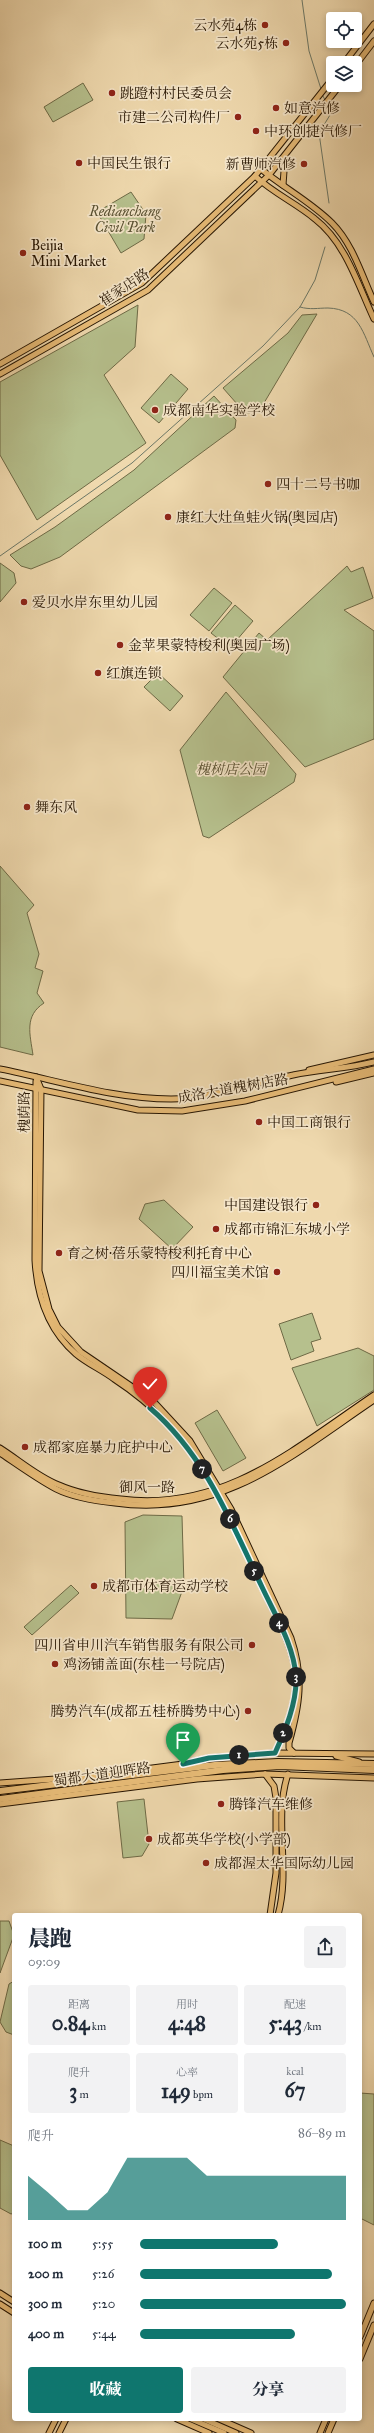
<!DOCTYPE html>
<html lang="zh">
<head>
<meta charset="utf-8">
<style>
	body { margin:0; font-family:"IM FELL Great Primer","Noto Serif SC",serif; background:#f2f2f3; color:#1f2937; height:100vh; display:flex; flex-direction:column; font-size:15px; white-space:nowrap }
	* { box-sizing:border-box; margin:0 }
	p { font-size:13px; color:#747a83 }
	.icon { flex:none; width:22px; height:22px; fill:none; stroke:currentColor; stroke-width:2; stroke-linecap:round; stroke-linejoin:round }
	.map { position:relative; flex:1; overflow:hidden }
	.details { position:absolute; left:12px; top:1913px; width:350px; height:508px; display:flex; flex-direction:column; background:#fff; border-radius:4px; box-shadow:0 2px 6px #0003 }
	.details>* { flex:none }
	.tools { position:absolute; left:326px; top:12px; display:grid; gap:8px }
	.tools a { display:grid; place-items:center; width:36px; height:36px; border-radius:4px; background:#fff; box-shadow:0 2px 6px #0003; font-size:20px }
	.pin { position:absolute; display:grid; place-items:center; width:34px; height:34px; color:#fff; margin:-41px -17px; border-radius:50% 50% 50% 0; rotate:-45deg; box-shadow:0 0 4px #0007 }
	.pin .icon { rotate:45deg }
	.km { position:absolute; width:20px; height:20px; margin:-10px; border-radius:50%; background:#222; color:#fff; font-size:11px; line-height:20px; text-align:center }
	.round { display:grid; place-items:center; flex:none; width:42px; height:42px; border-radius:4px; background:#f2f2f3 }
	.overview { display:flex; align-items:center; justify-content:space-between; height:68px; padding:0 16px }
	h1 { font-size:22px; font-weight:800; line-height:30px }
	.metrics { display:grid; grid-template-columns:repeat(3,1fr); gap:6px; height:68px; padding:4px 16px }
	.metrics div { display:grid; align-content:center; border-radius:4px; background:#f2f2f3; text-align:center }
	.metrics b { font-size:20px; font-weight:800 }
	.metrics small { font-size:11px; font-weight:400 }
	.metrics p { font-size:11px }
	.chart { height:112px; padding:8px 16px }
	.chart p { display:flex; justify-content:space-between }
	.chart svg { width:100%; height:72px; margin-top:4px; fill:#0f766e; opacity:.7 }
	.cta { display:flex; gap:8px; margin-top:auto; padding:8px 16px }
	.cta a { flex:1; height:46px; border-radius:4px; background:#0f766e; color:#fff; font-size:16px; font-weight:800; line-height:46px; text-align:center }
	.cta a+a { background:#f2f2f3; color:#1f2937 }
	ul { padding:0 16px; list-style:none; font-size:13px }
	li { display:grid; grid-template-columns:64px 48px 1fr; align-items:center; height:30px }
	li i { height:10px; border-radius:5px; background:#0f766e }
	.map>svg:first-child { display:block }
	.green { fill:#b6c08d; stroke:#6e6a46 }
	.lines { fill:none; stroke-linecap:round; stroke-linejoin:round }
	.stream { stroke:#6b7868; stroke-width:1 }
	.major-tunnel { stroke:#d1bb94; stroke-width:5; stroke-dasharray:5 2.5; stroke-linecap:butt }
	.major-casing { stroke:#251400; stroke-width:7 }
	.highway-casing { stroke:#251400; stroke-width:8 }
	.major { stroke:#e8bc77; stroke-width:5 }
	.highway { stroke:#e8bc77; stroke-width:6 }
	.route-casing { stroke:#fff; stroke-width:8 }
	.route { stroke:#0f766e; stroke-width:5 }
	.poi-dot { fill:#8f2418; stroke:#f5e6ca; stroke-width:1.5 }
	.labels { text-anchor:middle; stroke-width:3.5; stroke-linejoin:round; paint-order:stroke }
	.poi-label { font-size:14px; fill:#251400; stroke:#f5e6ca; text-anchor:start }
	.park-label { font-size:14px; font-style:italic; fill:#585031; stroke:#f5e6ca }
	.street-label { font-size:14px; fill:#251400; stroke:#f5e6ca }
</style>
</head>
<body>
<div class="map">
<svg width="374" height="2433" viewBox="0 0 374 2433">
	<rect width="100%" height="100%" fill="#efd9ae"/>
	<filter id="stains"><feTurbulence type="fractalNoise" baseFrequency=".005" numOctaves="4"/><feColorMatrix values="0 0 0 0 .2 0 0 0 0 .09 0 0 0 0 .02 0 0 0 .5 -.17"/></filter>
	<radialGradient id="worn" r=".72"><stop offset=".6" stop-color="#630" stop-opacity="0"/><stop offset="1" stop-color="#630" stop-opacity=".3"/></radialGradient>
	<!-- green -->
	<g class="green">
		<polygon points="83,83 93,100 53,122 44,107"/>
		<polygon points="131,192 146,214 144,239 121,253 97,212"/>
		<polygon points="138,305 135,347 104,375 146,443 37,520 0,455 0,382"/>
		<polygon points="317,314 264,403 253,413 245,413 223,388 288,333 302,315"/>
		<polygon points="171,374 188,389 159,423 141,408"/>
		<polygon points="214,396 236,420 235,428 60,557 31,569 21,566 10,555 55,527 134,470"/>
		<polygon points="0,563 14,573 16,583 0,602"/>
		<polygon points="347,566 351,572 363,567 373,598 344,610 374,631 374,739 305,767 223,677 259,633 267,640"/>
		<polygon points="214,588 232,603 209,631 190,615"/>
		<polygon points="235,605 253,621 230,648 211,633"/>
		<polygon points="158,673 183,696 170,711 144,687"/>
		<polygon points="226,692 296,774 294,782 209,838 203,836 180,750"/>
		<path d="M0 866 34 905 27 913 39 954 35 968 43 971 37 993 44 1003C24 1016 30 1034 33 1055L0 1047Z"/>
		<polygon points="164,1200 193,1227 172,1249 139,1219 145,1204"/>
		<polygon points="312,1313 321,1339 311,1342 314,1351 291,1360 279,1324"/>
		<polygon points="358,1348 374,1356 374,1390 317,1426 292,1368"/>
		<polygon points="217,1410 246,1458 223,1471 195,1423"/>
		<polygon points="143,1515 182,1516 184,1586 172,1619 126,1618 125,1522"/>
		<polygon points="71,1585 79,1593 32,1635 24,1627"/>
		<polygon points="144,1799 149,1844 142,1856 123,1858 117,1802"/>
		<polygon points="0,1921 9,1921 14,1935 0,1973"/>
		<polygon points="14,1981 14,2035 6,2032 0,2022 9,1984"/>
		<polygon points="360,2093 374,2094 374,2225 360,2218"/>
		<polygon points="0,2140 14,2146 14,2213 11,2214 0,2208"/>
	</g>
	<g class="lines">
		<!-- stream -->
		<g class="stream">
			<polyline points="302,0 309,51 321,89"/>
			<polyline points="322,94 325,100"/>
			<polyline points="326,105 330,115 319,133 329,203"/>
			<path d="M300 307C310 310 318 308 328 308 359 309 363 333 374 357"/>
			<polyline points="0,556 132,463 263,346 300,307 315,280 325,247"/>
		</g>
		<!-- major-tunnel -->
		<polyline class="major-tunnel" points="360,2343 364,2333"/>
		<!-- major casing -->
		<g class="major-casing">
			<g id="major">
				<polyline points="344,63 374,24"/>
				<polyline points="355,66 374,41"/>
				<path d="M261 169C284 188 311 202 332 223 353 244 362 276 374 302"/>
				<path d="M255 176C273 193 296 203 315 219 346 243 358 285 374 319"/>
				<polyline points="283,185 285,157"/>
				<polyline points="0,364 142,283 255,176 333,78"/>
				<polyline points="0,374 148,290 269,175 340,85"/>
				<path d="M0 1069C56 1080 114 1099 171 1099 206 1099 257 1082 293 1075 320 1069 347 1069 374 1062"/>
				<polyline points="309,1070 374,1055"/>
				<path d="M36 1077 41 1089 39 1271 49 1309 58 1327 81 1352 153 1401 190 1441 231 1509 291 1638C304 1677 300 1704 289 1743V1748L294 1753"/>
				<polyline points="0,1081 138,1110 182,1111 245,1101 374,1069"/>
				<path d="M36 1081 35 1260C37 1296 48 1330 76 1354 88 1364 102 1370 114 1379 134 1392 153 1408 170 1425 213 1469 235 1531 261 1585 274 1614 294 1645 296 1678 297 1703 285 1731 275 1753"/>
				<polyline points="336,1082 374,1073"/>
				<path d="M0 1448C19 1460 38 1477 59 1485 79 1494 99 1497 121 1499 223 1512 294 1449 374 1395"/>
				<path d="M0 1453C18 1465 37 1479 56 1489 74 1498 95 1501 115 1503 222 1518 291 1456 374 1400"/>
				<polyline points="336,1756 359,1762"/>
				<polyline points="265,1774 274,1786 276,1798 276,1873 270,1915"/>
				<polyline points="0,1783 83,1777 183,1764 209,1758 275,1753 374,1754"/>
				<polyline points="0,1804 197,1779 265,1774 374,1778"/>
				<path d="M278 1915C291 1869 273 1819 288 1774"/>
				<polyline points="0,2293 14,2302"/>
				<polyline points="0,2304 14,2313"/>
				<polyline points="360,2337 374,2303"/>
				<polyline points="360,2359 374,2325"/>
				<polyline points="177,2419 209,2433"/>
				<polyline points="191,2419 224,2433"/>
				<polyline points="204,2419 236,2433"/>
				<polyline points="219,2419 251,2433"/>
				<polyline points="49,2433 56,2419"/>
				<polyline points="59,2433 66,2419"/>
				<polyline points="320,2433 326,2419"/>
				<polyline points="328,2433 334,2419"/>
			</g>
		</g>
		<!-- highway casing -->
		<g class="highway-casing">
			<g id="highway">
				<polyline points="0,1791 215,1765 278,1762 374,1764"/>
				<polyline points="0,1799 223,1770 280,1766 374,1770"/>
			</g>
		</g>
		<!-- major -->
		<use href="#major" class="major"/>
		<!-- highway -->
		<use href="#highway" class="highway"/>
	</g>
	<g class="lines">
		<!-- route casing -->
		<g class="route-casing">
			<path id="route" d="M150 1408C205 1455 231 1522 262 1587 275 1615 294 1645 296 1677 297 1703 285 1731 275 1753L209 1758 183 1764"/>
		</g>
		<!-- route -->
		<use href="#route" class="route"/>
	</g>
	<!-- markers -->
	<g class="poi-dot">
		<circle cx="265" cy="25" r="4"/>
		<circle cx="286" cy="43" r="4"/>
		<circle cx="112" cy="93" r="4"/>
		<circle cx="276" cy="108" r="4"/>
		<circle cx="238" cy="117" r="4"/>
		<circle cx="256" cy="131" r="4"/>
		<circle cx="79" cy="163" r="4"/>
		<circle cx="304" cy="164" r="4"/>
		<circle cx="23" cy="253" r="4"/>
		<circle cx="155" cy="410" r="4"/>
		<circle cx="268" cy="484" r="4"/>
		<circle cx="168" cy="517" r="4"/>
		<circle cx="24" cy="602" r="4"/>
		<circle cx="120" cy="645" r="4"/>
		<circle cx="98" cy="673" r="4"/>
		<circle cx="27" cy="807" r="4"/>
		<circle cx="259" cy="1122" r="4"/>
		<circle cx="316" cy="1205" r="4"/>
		<circle cx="216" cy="1229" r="4"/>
		<circle cx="59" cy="1253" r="4"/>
		<circle cx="277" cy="1272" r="4"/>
		<circle cx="25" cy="1447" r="4"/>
		<circle cx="94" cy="1586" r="4"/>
		<circle cx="252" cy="1645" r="4"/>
		<circle cx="55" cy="1664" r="4"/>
		<circle cx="248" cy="1711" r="4"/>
		<circle cx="221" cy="1804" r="4"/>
		<circle cx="149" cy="1839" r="4"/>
		<circle cx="206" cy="1863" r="4"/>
	</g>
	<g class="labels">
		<!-- poi labels -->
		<g class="poi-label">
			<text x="257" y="30" text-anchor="end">云水苑4栋</text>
			<text x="278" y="48" text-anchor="end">云水苑5栋</text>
			<text x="120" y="98">跳蹬村村民委员会</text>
			<text x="284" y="113">如意汽修</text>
			<text x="230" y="122" text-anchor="end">市建二公司构件厂</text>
			<text x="264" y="136">中环创捷汽修厂</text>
			<text x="87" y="168">中国民生银行</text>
			<text x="296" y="169" text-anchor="end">新曹师汽修</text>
			<text x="31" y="250">Beijia<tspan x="31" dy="16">Mini Market</tspan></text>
			<text x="163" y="415">成都南华实验学校</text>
			<text x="276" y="489">四十二号书咖</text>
			<text x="176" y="522">康红大灶鱼蛙火锅(奥园店)</text>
			<text x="32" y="607">爱贝水岸东里幼儿园</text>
			<text x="128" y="650">金苹果蒙特梭利(奥园广场)</text>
			<text x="106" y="678">红旗连锁</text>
			<text x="35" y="812">舞东风</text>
			<text x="267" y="1127">中国工商银行</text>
			<text x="308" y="1210" text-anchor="end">中国建设银行</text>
			<text x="224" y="1234">成都市锦汇东城小学</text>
			<text x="67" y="1258">育之树·蓓乐蒙特梭利托育中心</text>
			<text x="269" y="1277" text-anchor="end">四川福宝美术馆</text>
			<text x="33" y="1452">成都家庭暴力庇护中心</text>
			<text x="102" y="1591">成都市体育运动学校</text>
			<text x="244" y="1650" text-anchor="end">四川省申川汽车销售服务有限公司</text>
			<text x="63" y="1669">鸡汤铺盖面(东桂一号院店)</text>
			<text x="240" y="1716" text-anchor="end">腾势汽车(成都五桂桥腾势中心)</text>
			<text x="229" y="1809">腾锋汽车维修</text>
			<text x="157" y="1844">成都英华学校(小学部)</text>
			<text x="214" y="1868">成都渥太华国际幼儿园</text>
		</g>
		<!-- park labels -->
		<g class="park-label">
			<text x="125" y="216">Redianchang<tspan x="125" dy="16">Civil Park</tspan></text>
			<text x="231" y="774">槐树店公园</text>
		</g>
		<!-- street labels -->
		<g class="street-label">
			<text transform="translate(124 287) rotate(-33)" y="5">崔家店路</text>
			<text transform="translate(233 1088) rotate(-10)" y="5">成洛大道槐树店路</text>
			<text transform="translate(24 1112) rotate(-90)" y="5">槐荫路</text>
			<text x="147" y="1492">御风一路</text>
			<text transform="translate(102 1774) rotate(-8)" y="5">蜀都大道迎晖路</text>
		</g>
	</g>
	<rect width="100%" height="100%" filter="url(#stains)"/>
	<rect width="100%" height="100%" fill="url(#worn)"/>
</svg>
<div class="tools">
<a><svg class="icon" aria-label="locate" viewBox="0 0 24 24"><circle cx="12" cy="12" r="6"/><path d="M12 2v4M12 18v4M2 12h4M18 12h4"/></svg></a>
<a><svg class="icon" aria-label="layers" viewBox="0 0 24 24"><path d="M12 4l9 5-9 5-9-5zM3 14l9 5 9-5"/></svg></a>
</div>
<div class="pin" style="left:183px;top:1764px;background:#1e9e55"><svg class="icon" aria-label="arrive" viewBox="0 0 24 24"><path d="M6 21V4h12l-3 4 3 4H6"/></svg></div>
<div class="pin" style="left:150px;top:1408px;background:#d93025"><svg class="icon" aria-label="check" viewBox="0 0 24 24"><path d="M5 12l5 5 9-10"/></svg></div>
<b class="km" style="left:239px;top:1755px">1</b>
<b class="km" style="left:283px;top:1733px">2</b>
<b class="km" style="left:296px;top:1677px">3</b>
<b class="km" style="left:279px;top:1623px">4</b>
<b class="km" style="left:254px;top:1571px">5</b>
<b class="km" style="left:230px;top:1519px">6</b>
<b class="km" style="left:202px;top:1469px">7</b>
<section class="details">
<div class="overview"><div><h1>晨跑</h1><p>09:09</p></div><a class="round"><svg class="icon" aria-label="share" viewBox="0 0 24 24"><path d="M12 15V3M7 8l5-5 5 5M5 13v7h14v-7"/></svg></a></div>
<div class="metrics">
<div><p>距离</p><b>0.84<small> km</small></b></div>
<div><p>用时</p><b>4:48</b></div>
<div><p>配速</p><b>5:43<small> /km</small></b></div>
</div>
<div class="metrics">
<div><p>爬升</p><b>3<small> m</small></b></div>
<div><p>心率</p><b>149<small> bpm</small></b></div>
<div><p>kcal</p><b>67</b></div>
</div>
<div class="chart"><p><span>爬升</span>86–89 m</p>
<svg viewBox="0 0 160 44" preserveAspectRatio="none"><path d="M0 44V17L10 27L20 38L30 38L40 27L50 6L60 6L70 6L80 6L90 17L100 17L110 17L120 17L130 17L140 17L150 17L160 17V44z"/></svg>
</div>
<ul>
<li><b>100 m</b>5:55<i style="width:67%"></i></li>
<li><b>200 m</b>5:26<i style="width:93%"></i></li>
<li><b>300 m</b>5:20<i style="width:100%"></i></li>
<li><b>400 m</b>5:44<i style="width:75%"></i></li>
</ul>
<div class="cta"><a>收藏</a><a>分享</a></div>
</section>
</div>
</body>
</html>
